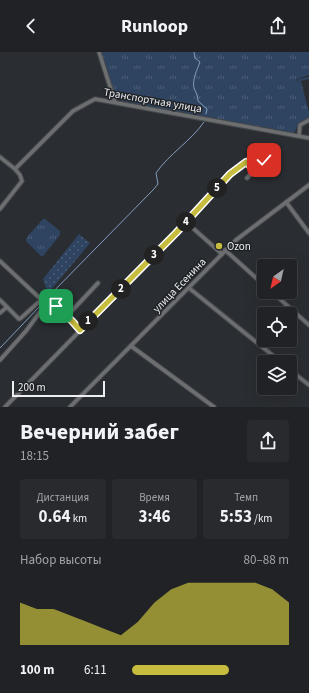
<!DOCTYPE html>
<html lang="ru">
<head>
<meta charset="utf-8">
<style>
	body { margin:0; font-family:"Source Sans 3",sans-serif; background:#282a2d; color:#f1f3f6; height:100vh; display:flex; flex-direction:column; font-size:15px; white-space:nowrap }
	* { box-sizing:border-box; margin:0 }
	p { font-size:13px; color:#a2a4a7 }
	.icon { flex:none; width:22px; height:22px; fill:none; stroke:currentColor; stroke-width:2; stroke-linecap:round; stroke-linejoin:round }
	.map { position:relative; height:355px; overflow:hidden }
	.panel { display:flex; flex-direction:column; background:#202225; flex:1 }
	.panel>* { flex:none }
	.needle { width:26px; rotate:214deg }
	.buttons { position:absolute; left:257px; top:207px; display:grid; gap:8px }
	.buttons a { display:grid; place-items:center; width:40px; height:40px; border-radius:4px; background:#202225; box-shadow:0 4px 16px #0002,0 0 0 1px #3d3f42; font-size:20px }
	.scale { position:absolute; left:12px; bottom:10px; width:93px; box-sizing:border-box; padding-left:4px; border:2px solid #edeff2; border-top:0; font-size:11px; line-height:14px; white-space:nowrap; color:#edeff2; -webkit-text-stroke:3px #202327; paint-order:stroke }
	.pin { position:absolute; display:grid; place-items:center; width:34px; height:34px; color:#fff; margin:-17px; border-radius:8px; box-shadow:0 2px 6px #0006 }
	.km { position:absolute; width:20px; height:20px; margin:-10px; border-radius:50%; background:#222; color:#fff; font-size:11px; line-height:20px; text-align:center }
	.round { display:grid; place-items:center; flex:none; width:42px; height:42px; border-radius:4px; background:#282a2d }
	.headline { display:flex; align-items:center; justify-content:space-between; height:68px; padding:0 20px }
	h1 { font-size:22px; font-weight:700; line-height:30px }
	.metrics { display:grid; grid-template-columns:repeat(3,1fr); gap:6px; height:68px; padding:4px 20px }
	.metrics div { display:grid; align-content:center; border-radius:4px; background:#282a2d; text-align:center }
	.metrics b { font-size:17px; font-weight:700 }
	.metrics small { font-size:11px; font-weight:400 }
	.metrics p { font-size:11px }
	.chart { height:112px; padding:8px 20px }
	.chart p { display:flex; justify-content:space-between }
	.chart svg { width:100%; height:72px; margin-top:4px; fill:#c6bc3d; opacity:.7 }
	ul { padding:0 20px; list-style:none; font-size:13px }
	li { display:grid; grid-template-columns:64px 48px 1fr; align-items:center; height:30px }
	li i { height:10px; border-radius:5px; background:#c6bc3d }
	header { display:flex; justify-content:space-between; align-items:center; height:52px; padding:0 20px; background:#202225; font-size:18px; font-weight:700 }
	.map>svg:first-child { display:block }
	.grass { fill:url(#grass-tufts) }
	.garden { fill:url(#garden-dots) }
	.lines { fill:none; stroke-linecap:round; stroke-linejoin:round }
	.stream { stroke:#839dbf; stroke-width:1 }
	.minor-casing { stroke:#45484c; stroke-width:5.5 }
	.minor { stroke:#6c6e70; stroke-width:3.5 }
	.route-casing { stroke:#fff; stroke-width:8 }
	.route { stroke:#c6bc3d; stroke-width:5 }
	.poi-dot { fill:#c6bc3d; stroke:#202327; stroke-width:1.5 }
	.labels { text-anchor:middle; stroke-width:3; stroke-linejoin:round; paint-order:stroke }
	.street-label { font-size:11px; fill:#edeff2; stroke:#202327 }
	.poi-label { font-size:11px; fill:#edeff2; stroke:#202327; text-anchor:start }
</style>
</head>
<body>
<header><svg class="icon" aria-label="back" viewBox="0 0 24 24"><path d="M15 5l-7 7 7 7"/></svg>Runloop<svg class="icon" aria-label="share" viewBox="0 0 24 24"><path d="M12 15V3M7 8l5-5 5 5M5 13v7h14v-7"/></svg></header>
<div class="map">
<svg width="309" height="355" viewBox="0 0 309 355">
	<defs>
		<pattern id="grass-tufts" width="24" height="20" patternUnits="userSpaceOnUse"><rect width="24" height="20" fill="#2e4461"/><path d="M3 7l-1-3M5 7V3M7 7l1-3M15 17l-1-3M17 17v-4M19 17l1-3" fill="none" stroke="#4d5f78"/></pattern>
		<pattern id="garden-dots" width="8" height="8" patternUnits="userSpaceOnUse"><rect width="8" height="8" fill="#2e4461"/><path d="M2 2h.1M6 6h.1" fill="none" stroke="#4d5f78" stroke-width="1.8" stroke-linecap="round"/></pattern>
	</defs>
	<rect width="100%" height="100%" fill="#2a2d31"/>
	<!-- grass -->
	<g class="grass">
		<polygon points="101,0 309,0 309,23 297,27 299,33 298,27 309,25 309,27 301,29 309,61 309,66 301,69 294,81 122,49 114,42"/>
		<polygon points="43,167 45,167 60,179 60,183 43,204 41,204 26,189 27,185"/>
	</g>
	<!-- garden -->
	<polygon class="garden" points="79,182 90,191 50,239 46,236 43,227"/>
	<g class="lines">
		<!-- stream -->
		<g class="stream">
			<path d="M194 0 195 6 200 10C197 18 192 28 194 36 196 41 198 43 198 49L207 57 206 62"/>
			<path d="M45 248 153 138 158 132 156 121C169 102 191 89 204 70"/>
			<polyline points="0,296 42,252"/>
		</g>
		<!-- minor casing -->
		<g class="minor-casing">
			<g id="minor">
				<polyline points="99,0 115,50"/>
				<polyline points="299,84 300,73 309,68"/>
				<polyline points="0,105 15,117 73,59 95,47 309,86"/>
				<polyline points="247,126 264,108"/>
				<polyline points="286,150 309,181"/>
				<polyline points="0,157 22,129 20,123 15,117"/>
				<polyline points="186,170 222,202"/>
				<polyline points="225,198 264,233"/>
				<polyline points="0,209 46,252 55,254 61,257 80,278"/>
				<polyline points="189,236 281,310"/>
				<polyline points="272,240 309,273"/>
				<polyline points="0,248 7,255"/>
				<polyline points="0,261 7,255 19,267 21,266 41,248"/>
				<polyline points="67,264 98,231"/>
				<polyline points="131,294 214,355"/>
				<polyline points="0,308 26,279 46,252"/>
				<polyline points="290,318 309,333"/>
				<polyline points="5,355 176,181 230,122 246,110 254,118"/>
				<polyline points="70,355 236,188 309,133"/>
			</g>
		</g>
		<!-- minor -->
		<use href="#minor" class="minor"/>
	</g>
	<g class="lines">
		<!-- route casing -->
		<g class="route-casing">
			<polyline id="route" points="56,254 72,269 80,278 176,181 230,122 246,110 254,118 264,108"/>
		</g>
		<!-- route -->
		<use href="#route" class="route"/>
	</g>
	<!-- markers -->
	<circle class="poi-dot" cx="219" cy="194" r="4"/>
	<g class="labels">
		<!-- street labels -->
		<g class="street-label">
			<text transform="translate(153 48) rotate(10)" y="4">Транспортная улица</text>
			<text transform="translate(179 233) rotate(-46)" y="4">улица Есенина</text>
		</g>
		<!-- poi labels -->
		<g class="poi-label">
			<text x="227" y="198">Ozon</text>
		</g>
	</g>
</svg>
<div class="buttons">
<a><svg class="needle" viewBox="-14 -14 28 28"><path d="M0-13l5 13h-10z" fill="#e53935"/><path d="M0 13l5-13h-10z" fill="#a2a4a7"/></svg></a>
<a><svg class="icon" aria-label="locate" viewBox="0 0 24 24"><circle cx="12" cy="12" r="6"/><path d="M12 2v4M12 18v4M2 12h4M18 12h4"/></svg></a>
<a><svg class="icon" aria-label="layers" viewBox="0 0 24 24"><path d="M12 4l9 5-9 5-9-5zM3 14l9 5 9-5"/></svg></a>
</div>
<div class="scale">200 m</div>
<div class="pin" style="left:56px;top:254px;background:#1e9e55"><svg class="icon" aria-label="arrive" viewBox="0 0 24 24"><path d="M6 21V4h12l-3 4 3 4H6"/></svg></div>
<div class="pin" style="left:264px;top:108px;background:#d93025"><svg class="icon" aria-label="check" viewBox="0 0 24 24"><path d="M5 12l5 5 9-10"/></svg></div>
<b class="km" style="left:88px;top:269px">1</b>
<b class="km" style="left:121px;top:237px">2</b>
<b class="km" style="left:154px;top:203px">3</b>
<b class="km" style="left:186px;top:170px">4</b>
<b class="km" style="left:217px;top:136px">5</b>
</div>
<section class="panel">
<div class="headline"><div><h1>Вечерний забег</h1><p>18:15</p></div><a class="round"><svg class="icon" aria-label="share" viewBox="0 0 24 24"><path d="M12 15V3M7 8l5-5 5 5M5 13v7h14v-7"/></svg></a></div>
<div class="metrics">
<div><p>Дистанция</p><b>0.64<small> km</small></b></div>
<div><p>Время</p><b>3:46</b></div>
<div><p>Темп</p><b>5:53<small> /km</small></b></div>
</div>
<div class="chart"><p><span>Набор высоты</span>80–88 m</p>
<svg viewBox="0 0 160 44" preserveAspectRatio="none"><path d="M0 44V18L10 22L20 22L30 26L40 30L50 34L60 38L70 30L80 18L90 10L100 6L110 6L120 6L130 6L140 6L150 10L160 18V44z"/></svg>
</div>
<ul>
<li><b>100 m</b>6:11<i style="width:62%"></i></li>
</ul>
</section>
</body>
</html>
